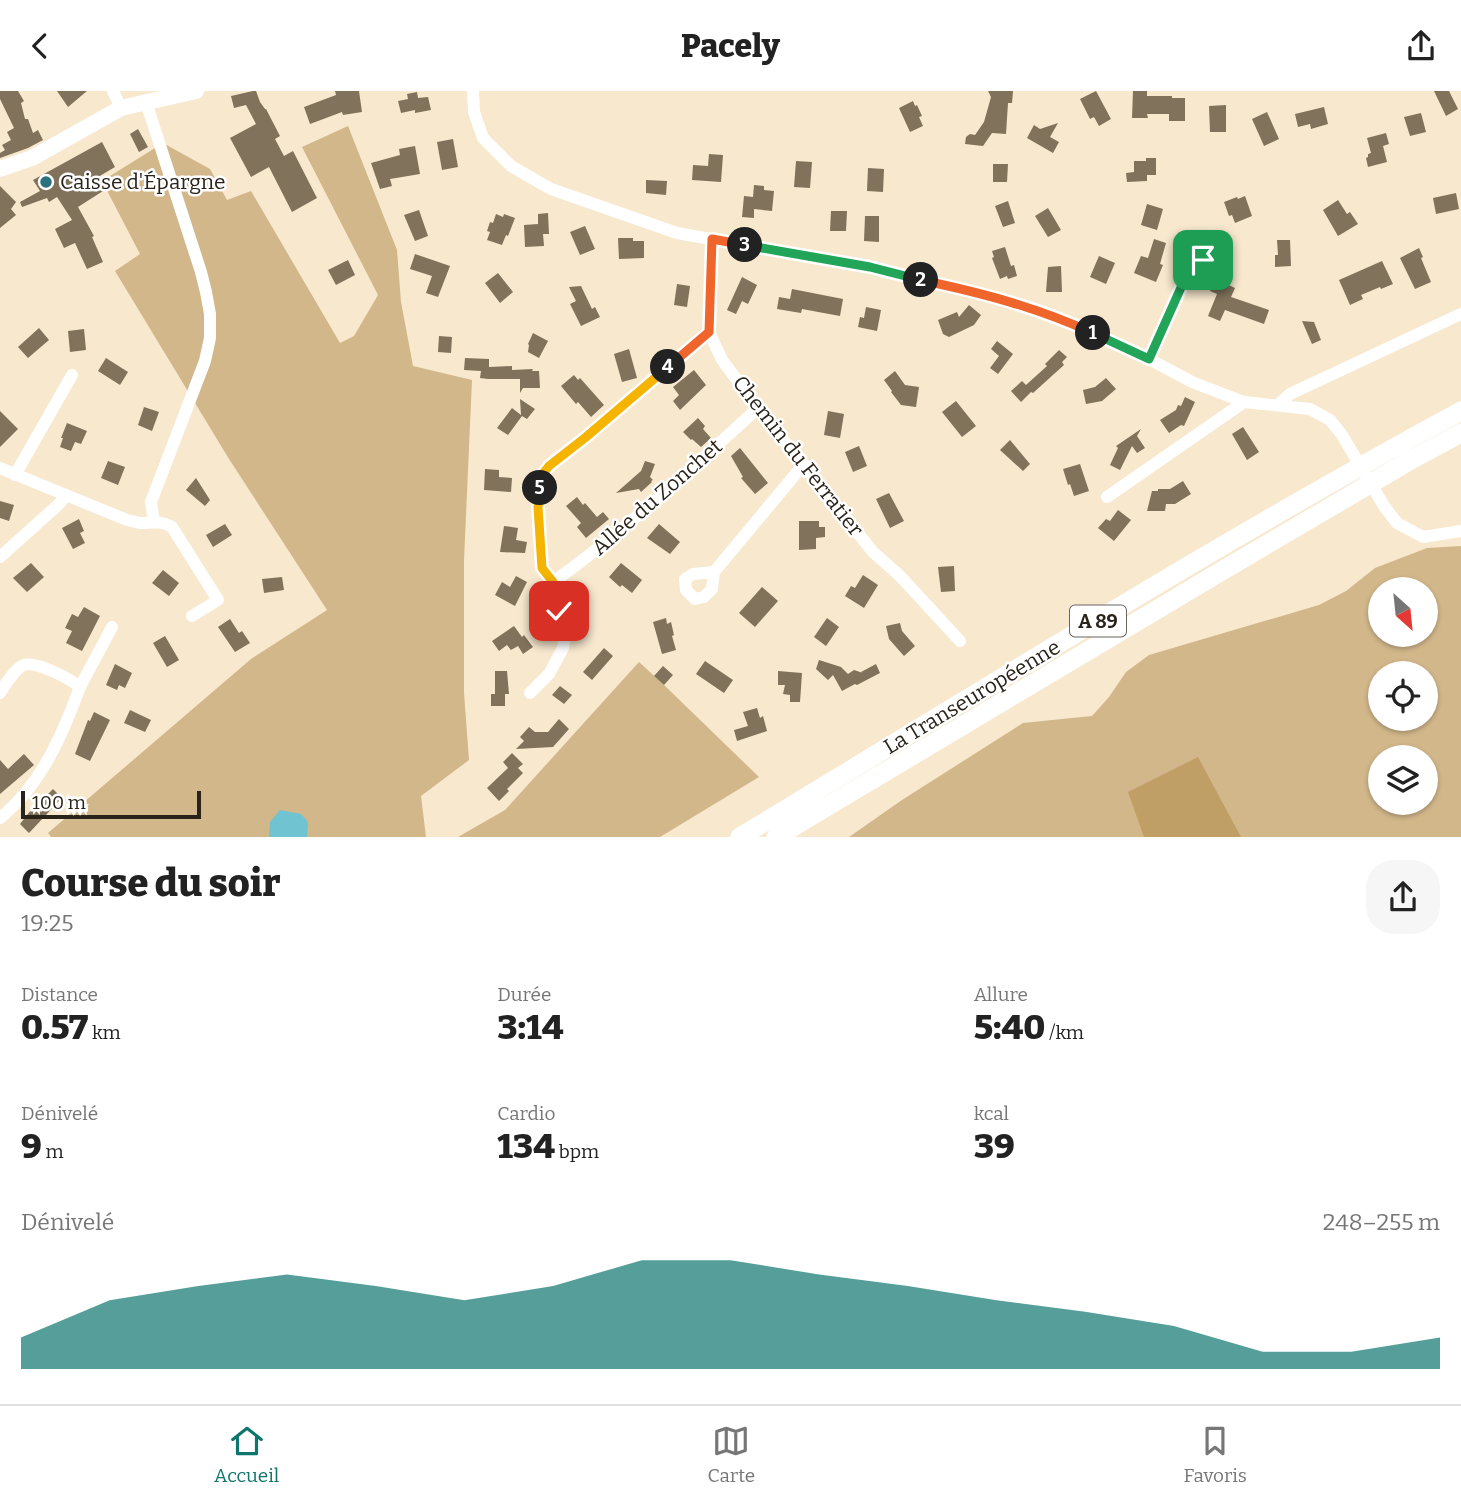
<!DOCTYPE html>
<html lang="fr">
<head>
<meta charset="utf-8">
<style>
	body { margin:0; font-family:Bitter,serif; background:#f6f6f6; color:#222; height:100vh; display:flex; flex-direction:column; font-size:26px; white-space:nowrap }
	* { box-sizing:border-box; margin:0 }
	p { font-size:23px; color:#767676 }
	.icon { flex:none; width:38px; height:38px; fill:none; stroke:currentColor; stroke-width:2; stroke-linecap:round; stroke-linejoin:round }
	.map { position:relative; height:746px; overflow:hidden }
	.details { display:flex; flex-direction:column; background:#fff; flex:1 }
	.details>* { flex:none }
	.needle { width:46px; rotate:153deg }
	.buttons { position:absolute; left:1368px; top:486px; display:grid; gap:14px }
	.buttons a { display:grid; place-items:center; width:70px; height:70px; border-radius:50%; background:#fff; box-shadow:0 2px 5px #0004; font-size:35px }
	.scale { position:absolute; left:21px; bottom:18px; width:180px; box-sizing:border-box; padding-left:7px; border:4px solid #29231a; border-top:0; font-size:19px; line-height:24px; white-space:nowrap; color:#29231a; -webkit-text-stroke:5px #fff; paint-order:stroke }
	.pin { position:absolute; display:grid; place-items:center; width:60px; height:60px; color:#fff; margin:-30px; border-radius:14px; box-shadow:0 4px 10px #0006 }
	.km { position:absolute; width:35px; height:35px; margin:-18px; border-radius:50%; background:#222; color:#fff; font-size:19px; line-height:35px; text-align:center }
	.round { display:grid; place-items:center; flex:none; width:74px; height:74px; border-radius:28px; background:#f6f6f6 }
	.summary { display:flex; align-items:center; justify-content:space-between; height:119px; padding:0 21px }
	h1 { font-size:38px; font-weight:800; line-height:52px }
	.metrics { display:grid; grid-template-columns:repeat(3,1fr); gap:10px; height:119px; padding:7px 21px }
	.metrics div { display:grid; align-content:center }
	.metrics b { font-size:35px; font-weight:800 }
	.metrics small { font-size:19px; font-weight:400 }
	.metrics p { font-size:19px }
	.chart { height:196px; padding:14px 21px }
	.chart p { display:flex; justify-content:space-between }
	.chart svg { width:100%; height:126px; margin-top:7px; fill:#0f766e; opacity:.7 }
	header { display:flex; justify-content:space-between; align-items:center; height:91px; padding:0 21px; background:#fff; font-size:32px; font-weight:800 }
	.dock { display:flex; justify-content:space-around; align-items:center; height:98px; border-top:2px solid #e0e0e0; background:#fff; font-size:19px; color:#767676 }
	.dock a { display:grid; justify-items:center; gap:4px }
	.dock .selected { color:#0f766e }
	.map>svg:first-child { display:block }
	.green { fill:#d2b78a; fill-rule:evenodd }
	.forest { fill:#c09f67 }
	.water { fill:#70c3d1 }
	.building { fill:#80725b }
	.lines { fill:none; stroke-linecap:round; stroke-linejoin:round }
	.minor { stroke:#fff; stroke-width:12 }
	.major { stroke:#fff; stroke-width:16 }
	.highway { stroke:#fff; stroke-width:19 }
	.split-1-casing { stroke:#fff; stroke-width:14 }
	.split-2-casing { stroke:#fff; stroke-width:14 }
	.split-3-casing { stroke:#fff; stroke-width:14 }
	.split-4-casing { stroke:#fff; stroke-width:14 }
	.split-5-casing { stroke:#fff; stroke-width:14 }
	.split-6-casing { stroke:#fff; stroke-width:14 }
	.split-1 { stroke:#22a559; stroke-width:9 }
	.split-2 { stroke:#f0652b; stroke-width:9 }
	.split-3 { stroke:#22a559; stroke-width:9 }
	.split-4 { stroke:#f0652b; stroke-width:9 }
	.split-5 { stroke:#f5b400; stroke-width:9 }
	.split-6 { stroke:#f5b400; stroke-width:9 }
	.poi-dot { fill:#2b727e; stroke:#fff; stroke-width:2.5 }
	.labels { text-anchor:middle; stroke-width:5; stroke-linejoin:round; paint-order:stroke }
	.shield { fill:#fff; stroke:#69655f; stroke-width:2 }
	.shield-label { font-size:19px; font-weight:bold; fill:#29231a }
	.poi-label { font-size:21px; fill:#29231a; stroke:#fff; text-anchor:start }
	.street-label { font-size:21px; fill:#29231a; stroke:#fff }
</style>
</head>
<body>
<header><svg class="icon" aria-label="back" viewBox="0 0 24 24"><path d="M15 5l-7 7 7 7"/></svg>Pacely<svg class="icon" aria-label="share" viewBox="0 0 24 24"><path d="M12 15V3M7 8l5-5 5 5M5 13v7h14v-7"/></svg></header>
<div class="map">
<svg width="1461" height="746" viewBox="0 0 1461 746">
	<rect width="100%" height="100%" fill="#f7e8ce"/>
	<!-- green -->
	<g class="green">
		<polygon points="348,35 397,159 401,211 413,275 472,289 464,469 464,602 469,669 421,705 426,746 51,746 48,742 251,568 327,519 229,368 115,180 140,163 102,90 163,52 210,78 227,109 251,100 340,252 354,245 378,204 302,56"/>
		<path d="M1461 455V746H849L902 709 1023 632 1092 625 1109 606 1126 581 1149 564 1319 514 1346 500 1375 477 1427 457ZM1381 499H1426V544H1381ZM1381 583H1426V628H1381ZM1381 667H1426V712H1381Z"/>
		<polygon points="639,571 664,594 759,686 660,746 458,746 505,719"/>
	</g>
	<!-- forest -->
	<polygon class="forest" points="1198,666 1241,746 1144,746 1128,701"/>
	<!-- water -->
	<polygon class="water" points="280,719 301,723 308,731 307,746 269,746 270,731"/>
	<!-- building -->
	<g class="building">
		<polygon points="0,0 18,0 24,10 21,12 25,28 28,28 33,42 38,39 43,49 28,57 0,67 0,62 5,59 2,54 11,49 7,41 14,37 0,8"/>
		<polygon points="57,0 87,0 68,16"/>
		<polygon points="253,0 256,0 260,11 265,18 266,18 280,45 275,48 284,65 293,60 317,107 292,121 269,76 251,86 230,47 256,33 246,14 234,17 231,5"/>
		<polygon points="335,0 359,0 362,21 343,24 342,21 310,33 304,16 336,4"/>
		<polygon points="988,0 1013,0 1012,12 1008,12 1006,43 992,42 983,55 965,53 966,46 970,43 975,44 984,31 991,6"/>
		<polygon points="1096,0 1111,28 1099,35 1094,26 1090,28 1080,8"/>
		<polygon points="1133,0 1147,0 1147,5 1172,5 1172,7 1185,7 1185,30 1169,30 1169,23 1147,23 1148,27 1132,27"/>
		<polygon points="1434,0 1449,0 1458,18 1446,25"/>
		<polygon points="417,1 418,7 428,6 431,19 415,22 415,19 401,22 398,10 408,8 407,3"/>
		<polygon points="913,10 915,15 917,14 922,25 919,26 923,35 910,41 899,17"/>
		<polygon points="1226,14 1226,41 1210,41 1209,15"/>
		<polygon points="1324,16 1328,33 1311,38 1310,33 1298,36 1295,23"/>
		<polygon points="1267,21 1279,48 1264,55 1252,28"/>
		<polygon points="1421,22 1426,41 1410,45 1404,26"/>
		<polygon points="1058,32 1050,46 1059,51 1053,62 1027,47 1034,34 1040,38"/>
		<polygon points="138,38 148,56 139,61 130,43"/>
		<polygon points="1386,42 1389,53 1383,55 1387,71 1368,76 1366,67 1368,66 1368,63 1371,62 1367,47"/>
		<polygon points="453,48 458,76 442,79 437,51"/>
		<polygon points="102,51 115,76 98,86 103,100 78,116 94,145 92,146 103,171 87,178 75,152 64,157 55,138 72,129 57,106 49,111 47,107 22,116 20,111 40,100 33,89"/>
		<polygon points="415,55 420,83 390,88 392,95 380,98 371,72 400,64 399,58"/>
		<polygon points="709,63 723,64 721,91 692,89 693,74 708,75"/>
		<polygon points="1146,67 1156,67 1156,84 1147,84 1147,90 1127,91 1126,82 1134,81 1134,70 1146,70"/>
		<polygon points="796,70 812,71 810,97 794,96"/>
		<polygon points="993,73 1008,73 1007,91 993,91"/>
		<polygon points="868,77 884,78 883,101 867,100"/>
		<polygon points="646,89 667,90 666,104 646,102"/>
		<polygon points="754,94 764,95 764,99 774,100 772,120 754,118 754,127 742,126 744,105 753,106"/>
		<polygon points="0,95 16,111 11,118 16,124 0,137"/>
		<polygon points="1456,102 1459,118 1436,123 1433,107"/>
		<polygon points="1245,105 1252,125 1235,132 1232,124 1229,125 1224,111 1237,106 1238,108"/>
		<polygon points="1338,109 1347,123 1350,121 1358,133 1338,145 1323,119"/>
		<polygon points="1008,110 1015,132 1003,136 995,115"/>
		<polygon points="1147,113 1163,118 1157,139 1141,134"/>
		<polygon points="1048,117 1061,139 1048,146 1035,125"/>
		<polygon points="419,119 428,145 415,150 404,124"/>
		<polygon points="831,120 847,120 846,140 830,140"/>
		<polygon points="548,122 549,143 543,143 544,155 525,156 524,134 538,133 538,123"/>
		<polygon points="496,123 503,126 504,123 515,127 508,145 506,144 502,154 487,149 490,141 487,140 490,131 493,132"/>
		<polygon points="865,125 879,125 879,151 864,150"/>
		<polygon points="585,135 595,158 580,164 570,141"/>
		<polygon points="618,147 633,147 633,150 644,150 644,167 619,168"/>
		<polygon points="1154,148 1166,152 1160,173 1163,174 1156,191 1134,182 1141,165 1148,167"/>
		<polygon points="1277,149 1290,149 1291,175 1275,176 1275,164 1278,164"/>
		<polygon points="1005,156 1011,175 1014,174 1017,185 1008,188 1007,185 1000,188 992,167 994,166 992,160"/>
		<polygon points="1419,157 1423,166 1421,167 1431,191 1415,198 1400,167"/>
		<polygon points="415,163 450,175 438,206 426,202 432,185 410,178"/>
		<polygon points="1099,165 1115,172 1106,193 1090,186"/>
		<polygon points="348,169 355,184 336,194 328,179"/>
		<polygon points="1382,170 1393,193 1381,198 1380,196 1361,204 1363,208 1350,214 1339,189"/>
		<polygon points="1061,175 1062,201 1046,201 1048,176"/>
		<polygon points="498,182 513,201 500,212 485,192"/>
		<polygon points="742,186 757,194 748,213 742,210 736,223 727,219"/>
		<polygon points="1216,188 1235,197 1231,206 1269,219 1264,233 1225,219 1220,230 1208,225 1217,203 1210,200"/>
		<polygon points="677,193 690,195 687,216 674,214"/>
		<polygon points="581,195 592,218 595,216 600,226 581,235 570,213 576,210 569,196"/>
		<polygon points="792,198 843,208 840,225 802,218 801,222 777,218 779,206 790,208"/>
		<polygon points="969,214 981,224 974,234 949,246 943,243 938,229 957,221 959,226"/>
		<polygon points="866,216 881,219 877,240 858,236 860,226 864,227"/>
		<polygon points="1302,230 1314,231 1321,249 1312,253"/>
		<polygon points="39,237 49,249 28,267 18,256"/>
		<polygon points="84,238 86,259 70,261 68,240"/>
		<polygon points="533,242 548,250 539,267 528,261 529,254 528,253"/>
		<polygon points="439,245 452,246 451,262 438,261"/>
		<polygon points="997,250 1013,263 998,283 990,277 999,265 991,258"/>
		<polygon points="629,258 637,287 622,291 614,263"/>
		<polygon points="1059,259 1067,266 1062,271 1064,274 1033,302 1031,301 1021,311 1011,300 1022,290 1026,294 1047,275 1045,273"/>
		<polygon points="106,267 128,281 120,294 98,280"/>
		<polygon points="465,267 489,268 489,276 512,275 512,279 533,278 532,280 539,280 540,297 523,297 520,302 520,288 488,288 480,287 481,280 464,279"/>
		<polygon points="694,279 706,294 680,319 673,310 679,304 673,296"/>
		<polygon points="895,280 905,294 919,296 916,316 901,314 891,301 892,300 884,289"/>
		<polygon points="574,284 578,289 580,287 604,314 591,326 578,311 576,313 561,295"/>
		<polygon points="1106,287 1116,298 1102,310 1086,313 1083,299 1095,296"/>
		<polygon points="1185,306 1195,311 1184,335 1181,334 1169,342 1160,329 1176,319 1178,314 1181,315"/>
		<polygon points="520,308 535,318 527,328 522,325 508,344 497,337 512,317 521,324"/>
		<polygon points="956,310 976,335 962,346 942,321"/>
		<polygon points="144,316 159,321 152,340 138,334"/>
		<polygon points="0,320 18,338 0,356"/>
		<polygon points="828,320 844,323 840,347 824,344"/>
		<polygon points="698,327 705,335 703,338 711,347 701,356 692,348 691,349 683,341"/>
		<polygon points="67,332 87,340 81,353 75,351 71,360 60,356 63,347 61,347"/>
		<polygon points="1243,336 1259,361 1247,369 1232,343"/>
		<polygon points="1141,338 1137,345 1145,357 1137,362 1132,355 1120,379 1110,374 1118,357 1116,355"/>
		<polygon points="1010,349 1030,373 1023,380 1000,359"/>
		<polygon points="859,355 867,375 853,381 845,361"/>
		<polygon points="740,357 768,392 755,403 741,387 743,386 731,365"/>
		<polygon points="108,370 125,376 118,394 101,387"/>
		<polygon points="645,370 655,373 650,386 653,389 651,390 652,391 641,401 639,398 616,402 641,380"/>
		<polygon points="1080,373 1089,400 1074,405 1070,393 1068,394 1063,378"/>
		<polygon points="485,378 499,379 499,386 512,387 511,401 484,399"/>
		<polygon points="196,387 210,409 205,415 186,399"/>
		<polygon points="1183,390 1191,403 1175,413 1166,413 1165,420 1147,420 1152,400 1158,400 1158,398 1170,398"/>
		<polygon points="889,402 904,430 890,437 876,408"/>
		<polygon points="577,406 583,414 585,412 597,426 603,421 609,428 586,447 577,436 581,432 566,415"/>
		<polygon points="0,410 14,414 9,430 0,427"/>
		<polygon points="1118,419 1131,429 1114,450 1098,437 1106,428 1110,430"/>
		<polygon points="79,428 84,440 80,442 85,452 73,458 62,437"/>
		<polygon points="799,430 819,430 819,436 825,436 825,446 816,447 816,458 799,459"/>
		<polygon points="225,433 232,444 213,456 206,444"/>
		<polygon points="659,433 680,451 670,463 647,447"/>
		<polygon points="504,435 518,437 516,449 527,451 525,462 500,461"/>
		<polygon points="31,472 44,486 27,501 13,487"/>
		<polygon points="621,472 642,489 632,502 622,494 620,496 609,486"/>
		<polygon points="954,475 955,500 941,501 938,476"/>
		<polygon points="163,479 179,492 169,505 152,492"/>
		<polygon points="863,484 878,494 864,517 845,505 851,495 855,497"/>
		<polygon points="516,485 527,491 515,515 495,504 502,491 510,496"/>
		<polygon points="282,486 284,499 264,502 262,488"/>
		<polygon points="762,496 778,510 755,536 739,522"/>
		<polygon points="84,516 100,525 82,560 66,552 72,540 65,537 72,523 78,526"/>
		<polygon points="666,527 667,533 671,531 674,544 672,545 676,559 662,563 653,531"/>
		<polygon points="827,527 839,536 826,555 814,546"/>
		<polygon points="230,528 239,542 242,540 250,552 235,561 218,536"/>
		<polygon points="900,532 902,540 915,555 904,565 889,548 886,535"/>
		<polygon points="514,535 522,546 524,544 533,556 523,563 518,555 511,559 507,554 499,560 492,550"/>
		<polygon points="165,545 179,569 167,576 153,552"/>
		<polygon points="604,557 613,565 592,589 583,581"/>
		<polygon points="819,569 841,576 848,583 854,579 863,582 861,581 876,573 880,582 857,594 855,593 842,600 833,584 828,589 816,578"/>
		<polygon points="705,570 733,589 724,602 696,583"/>
		<polygon points="115,573 132,582 125,597 119,594 117,599 106,594"/>
		<polygon points="663,575 673,584 664,594 654,585"/>
		<polygon points="495,580 507,580 509,603 505,603 505,615 491,615 491,603 495,603"/>
		<polygon points="778,580 802,582 800,611 790,611 790,604 783,603 785,594 778,594"/>
		<polygon points="560,595 572,604 564,613 552,604"/>
		<polygon points="757,617 760,627 763,625 767,640 737,650 734,639 748,635 743,621"/>
		<polygon points="130,619 151,629 145,641 124,632"/>
		<polygon points="94,621 110,629 90,670 75,663 88,629 90,630"/>
		<polygon points="559,628 569,638 553,656 516,658 524,650 520,646 529,636 535,641 548,641"/>
		<polygon points="512,662 523,673 518,677 523,682 507,698 509,700 499,710 487,697 508,677 503,671"/>
		<polygon points="24,663 34,674 0,703 0,669 8,678"/>
		<polygon points="53,698 62,707 29,742 20,733 39,709 41,710"/>
	</g>
	<g class="lines">
		<!-- minor -->
		<g class="minor">
			<polyline points="113,0 121,17"/>
			<polyline points="473,0 474,21 483,47 511,75 551,98 677,142 870,176 998,207 1044,221 1149,268 1192,291 1244,311 1310,318 1330,329 1342,344 1384,415 1397,432 1423,446 1461,440"/>
			<polyline points="146,11 201,181 206,201 210,223 210,247 205,270 151,411 154,430"/>
			<polyline points="712,148 709,241 722,269 758,317 873,461 900,485 960,550"/>
			<circle cx="1196" cy="164" r="9"/>
			<polyline points="1149,268 1192,172"/>
			<polyline points="1278,314 1290,303 1461,223"/>
			<path d="M0 377 127 429C129 429 139 432 140 432 153 432 160 429 172 436L218 509 192 525"/>
			<polyline points="15,384 72,284"/>
			<polyline points="1107,406 1244,311"/>
			<polyline points="0,466 59,413 66,404"/>
			<polyline points="714,481 693,483 685,488 686,499 695,508 704,506 712,498 714,481 804,373"/>
			<path d="M553 491C626 439 692 377 758 317"/>
			<polyline points="80,596 112,536"/>
			<path d="M0 602C6 593 13 580 22 575 34 568 70 588 80 596 62 645 41 694 0 727"/>
			<polyline points="530,602 549,583 563,557 565,544 554,503 553,491 542,477 538,416 541,385 549,375 586,346 709,241"/>
		</g>
		<!-- major -->
		<polyline class="major" points="0,78 32,67 121,17 196,0"/>
		<!-- highway -->
		<g class="highway">
			<path d="M740 746C979 602 1215 453 1461 320"/>
			<polyline points="776,746 1225,478 1409,370 1461,342"/>
		</g>
	</g>
	<g class="lines">
		<!-- split-1 casing -->
		<g class="split-1-casing">
			<polyline id="split-1" points="1093,242 1149,268 1192,172 1198,172 1203,169"/>
		</g>
		<!-- split-2 casing -->
		<g class="split-2-casing">
			<path id="split-2" d="M921 189C982 202 1036 216 1093 242"/>
		</g>
		<!-- split-3 casing -->
		<g class="split-3-casing">
			<polyline id="split-3" points="745,154 870,176 921,189"/>
		</g>
		<!-- split-4 casing -->
		<g class="split-4-casing">
			<polyline id="split-4" points="668,276 709,241 712,148 745,154"/>
		</g>
		<!-- split-5 casing -->
		<g class="split-5-casing">
			<polyline id="split-5" points="540,397 541,385 549,375 586,346 668,276"/>
		</g>
		<!-- split-6 casing -->
		<g class="split-6-casing">
			<polyline id="split-6" points="540,397 538,416 542,477 553,491 554,503 559,520"/>
		</g>
		<!-- split-1 -->
		<use href="#split-1" class="split-1"/>
		<!-- split-2 -->
		<use href="#split-2" class="split-2"/>
		<!-- split-3 -->
		<use href="#split-3" class="split-3"/>
		<!-- split-4 -->
		<use href="#split-4" class="split-4"/>
		<!-- split-5 -->
		<use href="#split-5" class="split-5"/>
		<!-- split-6 -->
		<use href="#split-6" class="split-6"/>
	</g>
	<!-- markers -->
	<circle class="poi-dot" cx="46" cy="91" r="7"/>
	<g class="labels">
		<!-- shield labels -->
		<rect class="shield" x="1070" y="514.5" width="56" height="31" rx="5"/>
		<g class="shield-label">
			<text x="1098" y="537">A 89</text>
		</g>
		<!-- poi labels -->
		<g class="poi-label">
			<text x="60" y="98">Caisse d'Épargne</text>
		</g>
		<!-- street labels -->
		<g class="street-label">
			<text transform="translate(798 365) rotate(52)" y="7">Chemin du Ferratier</text>
			<text transform="translate(657 406) rotate(-41)" y="7">Allée du Zonchet</text>
			<text transform="translate(972 606) rotate(-31)" y="7">La Transeuropéenne</text>
		</g>
	</g>
</svg>
<div class="buttons">
<a><svg class="needle" viewBox="-14 -14 28 28"><path d="M0-13l5 13h-10z" fill="#e53935"/><path d="M0 13l5-13h-10z" fill="#767676"/></svg></a>
<a><svg class="icon" aria-label="locate" viewBox="0 0 24 24"><circle cx="12" cy="12" r="6"/><path d="M12 2v4M12 18v4M2 12h4M18 12h4"/></svg></a>
<a><svg class="icon" aria-label="layers" viewBox="0 0 24 24"><path d="M12 4l9 5-9 5-9-5zM3 14l9 5 9-5"/></svg></a>
</div>
<div class="scale">100 m</div>
<div class="pin" style="left:1203px;top:169px;background:#1e9e55"><svg class="icon" aria-label="arrive" viewBox="0 0 24 24"><path d="M6 21V4h12l-3 4 3 4H6"/></svg></div>
<div class="pin" style="left:559px;top:520px;background:#d93025"><svg class="icon" aria-label="check" viewBox="0 0 24 24"><path d="M5 12l5 5 9-10"/></svg></div>
<b class="km" style="left:1093px;top:242px">1</b>
<b class="km" style="left:921px;top:189px">2</b>
<b class="km" style="left:745px;top:154px">3</b>
<b class="km" style="left:668px;top:276px">4</b>
<b class="km" style="left:540px;top:397px">5</b>
</div>
<section class="details">
<div class="summary"><div><h1>Course du soir</h1><p>19:25</p></div><a class="round"><svg class="icon" aria-label="share" viewBox="0 0 24 24"><path d="M12 15V3M7 8l5-5 5 5M5 13v7h14v-7"/></svg></a></div>
<div class="metrics">
<div><p>Distance</p><b>0.57<small> km</small></b></div>
<div><p>Durée</p><b>3:14</b></div>
<div><p>Allure</p><b>5:40<small> /km</small></b></div>
</div>
<div class="metrics">
<div><p>Dénivelé</p><b>9<small> m</small></b></div>
<div><p>Cardio</p><b>134<small> bpm</small></b></div>
<div><p>kcal</p><b>39</b></div>
</div>
<div class="chart"><p><span>Dénivelé</span>248–255 m</p>
<svg viewBox="0 0 160 44" preserveAspectRatio="none"><path d="M0 44V33L10 20L20 15L30 11L40 15L50 20L60 15L70 6L80 6L90 11L100 15L110 20L120 24L130 29L140 38L150 38L160 33V44z"/></svg>
</div>
</section>
<nav class="dock">
<a class="selected"><svg class="icon" aria-label="home" viewBox="0 0 24 24"><path d="M3 11l9-7 9 7M6 9v11h12V9"/></svg>Accueil</a>
<a><svg class="icon" aria-label="map" viewBox="0 0 24 24"><path d="M3 6l6-2 6 2 6-2v14l-6 2-6-2-6 2zM9 4v14M15 6v14"/></svg>Carte</a>
<a><svg class="icon" aria-label="saved" viewBox="0 0 24 24"><path d="M7 4h10v16l-5-4-5 4z"/></svg>Favoris</a>
</nav>
</body>
</html>
